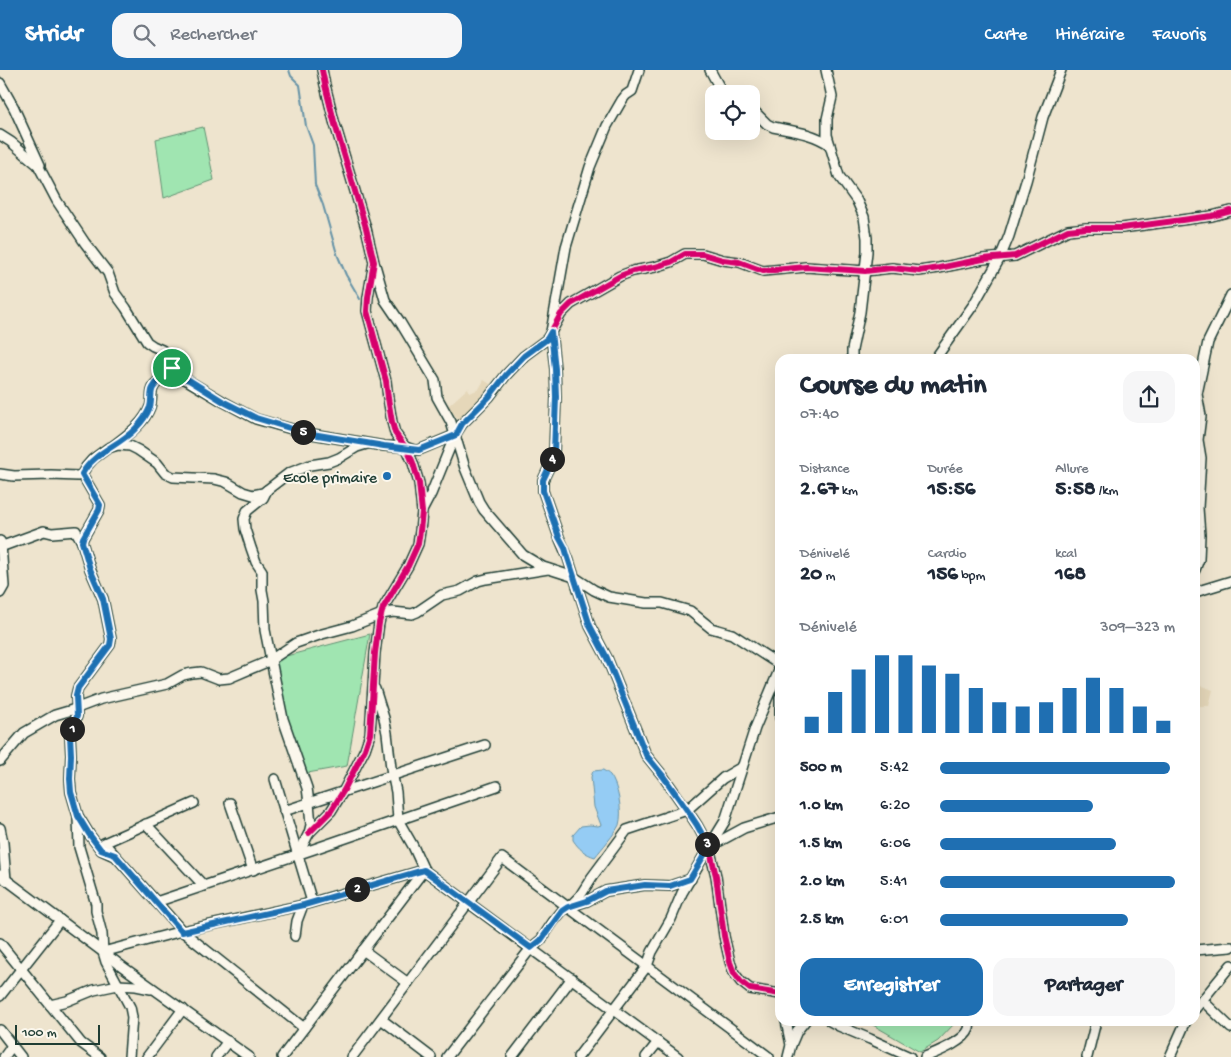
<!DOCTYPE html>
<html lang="fr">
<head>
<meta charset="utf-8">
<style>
	body { margin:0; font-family:"Gochi Hand",sans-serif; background:#f6f6f7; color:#1f2937; height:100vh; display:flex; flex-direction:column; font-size:19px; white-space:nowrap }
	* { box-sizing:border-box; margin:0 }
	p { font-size:16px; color:#747a83 }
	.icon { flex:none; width:28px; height:28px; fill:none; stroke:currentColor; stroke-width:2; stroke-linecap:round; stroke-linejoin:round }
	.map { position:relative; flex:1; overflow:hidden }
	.drawer { position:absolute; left:775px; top:284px; width:425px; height:672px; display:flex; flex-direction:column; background:#fff; border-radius:15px; box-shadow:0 5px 20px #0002 }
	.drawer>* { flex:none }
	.buttons { position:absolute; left:705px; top:15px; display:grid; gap:10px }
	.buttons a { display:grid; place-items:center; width:55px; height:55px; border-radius:10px; background:#fff; box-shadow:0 5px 20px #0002; font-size:25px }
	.scale { position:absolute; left:15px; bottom:12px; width:85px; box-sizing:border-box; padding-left:5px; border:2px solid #1f3d34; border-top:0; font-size:14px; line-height:18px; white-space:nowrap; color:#1f3d34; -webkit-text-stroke:4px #fbf7ec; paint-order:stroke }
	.pin { position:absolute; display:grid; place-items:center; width:42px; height:42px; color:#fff; margin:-21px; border:2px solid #fff; border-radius:50%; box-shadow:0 1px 5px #0007 }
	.km { position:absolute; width:25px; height:25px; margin:-12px; border-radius:50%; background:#222; color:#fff; font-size:14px; line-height:25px; text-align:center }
	.round { display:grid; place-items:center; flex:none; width:52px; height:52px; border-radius:15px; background:#f6f6f7 }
	.summary { display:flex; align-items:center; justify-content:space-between; height:85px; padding:0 25px }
	h1 { font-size:28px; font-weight:700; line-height:38px }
	.figures { display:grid; grid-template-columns:repeat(3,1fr); gap:8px; height:85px; padding:5px 25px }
	.figures div { display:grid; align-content:center }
	.figures b { font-size:21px; font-weight:700 }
	.figures small { font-size:14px; font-weight:400 }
	.figures p { font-size:14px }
	.chart { height:140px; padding:10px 25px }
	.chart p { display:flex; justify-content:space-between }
	.chart svg { width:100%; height:90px; margin-top:5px; stroke:#1f6fb2; stroke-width:6 }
	.primary-button { display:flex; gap:10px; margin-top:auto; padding:10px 25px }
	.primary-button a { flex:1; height:58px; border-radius:15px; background:#1f6fb2; color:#fff; font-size:20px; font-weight:700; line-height:58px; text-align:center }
	.primary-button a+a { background:#f6f6f7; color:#1f2937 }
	ul { padding:0 25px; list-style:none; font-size:16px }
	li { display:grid; grid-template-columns:80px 60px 1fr; align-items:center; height:38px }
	li i { height:12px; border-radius:6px; background:#1f6fb2 }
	header { display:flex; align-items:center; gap:30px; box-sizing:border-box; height:70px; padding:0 25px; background:#1f6fb2; color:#fff }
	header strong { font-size:24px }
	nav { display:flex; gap:28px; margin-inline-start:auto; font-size:18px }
	.search { width:350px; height:45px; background:#f6f6f7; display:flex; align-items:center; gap:12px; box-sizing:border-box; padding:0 18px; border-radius:15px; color:#747a83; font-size:19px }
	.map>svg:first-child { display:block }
	.built { fill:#e5d7b9 }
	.green { fill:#a0e5b1; stroke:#609172 }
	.water { fill:#95ccf4; stroke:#6693a7 }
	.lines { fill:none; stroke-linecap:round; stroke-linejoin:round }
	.stream { stroke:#6693a7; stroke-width:2 }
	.minor-casing { stroke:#1f3d34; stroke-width:12 }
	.minor { stroke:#fbf7ec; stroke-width:9 }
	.cycleway-casing { stroke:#fbf7ec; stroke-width:9 }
	.cycleway { stroke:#d6006c; stroke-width:6 }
	.route-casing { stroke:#fff; stroke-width:10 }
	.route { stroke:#1f6fb2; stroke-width:6 }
	.poi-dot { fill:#1f6fb2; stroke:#fbf7ec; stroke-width:2 }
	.labels { text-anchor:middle; stroke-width:4; stroke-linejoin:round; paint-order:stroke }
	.poi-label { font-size:16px; fill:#1f3d34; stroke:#fbf7ec; text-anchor:end }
</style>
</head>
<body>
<header>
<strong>Stridr</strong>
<div class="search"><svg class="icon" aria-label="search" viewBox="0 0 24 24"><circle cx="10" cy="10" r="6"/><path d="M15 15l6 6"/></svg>Rechercher</div>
<nav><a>Carte</a><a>Itinéraire</a><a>Favoris</a></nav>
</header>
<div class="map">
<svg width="1231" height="987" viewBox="0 0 1231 987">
	<rect width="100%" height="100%" fill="#eee4ce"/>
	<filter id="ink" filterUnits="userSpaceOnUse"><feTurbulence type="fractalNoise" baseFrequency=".02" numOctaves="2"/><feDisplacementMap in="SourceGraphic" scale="10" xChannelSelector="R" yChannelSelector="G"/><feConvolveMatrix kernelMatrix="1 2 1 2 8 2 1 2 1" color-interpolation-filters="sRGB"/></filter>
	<g filter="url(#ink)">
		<!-- built -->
		<g class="built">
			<polygon points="484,310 496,318 462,354 448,336 468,318 470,323 479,319"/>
			<polygon points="1195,613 1213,620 1209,636 1195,636"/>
		</g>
		<!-- green -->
		<g class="green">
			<polygon points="203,57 214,110 164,128 156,69"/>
			<polygon points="370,564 347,696 302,704 271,590"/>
			<polygon points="866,951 955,951 955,953 938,971 920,982"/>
		</g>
		<!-- water -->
		<path class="water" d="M603 700C606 702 608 703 610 705 618 715 623 742 619 755 615 764 602 778 595 787 585 784 579 779 573 770V765L581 756 590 755 598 756 601 755 594 737 591 707 593 701Z"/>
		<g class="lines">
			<!-- stream -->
			<polyline class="stream" points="289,0 291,6 300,15 306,56 313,75 315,115 323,135 337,184 346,205 360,229"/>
			<!-- minor casing -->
			<g class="minor-casing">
				<g id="minor">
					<polyline points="710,0 722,22 725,24"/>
					<polyline points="826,0 832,27 827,49 827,65 839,106 857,131 864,147 867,168 867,182 860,242 852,280 852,289"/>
					<polyline points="0,13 14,38 40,95"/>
					<path d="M751 38 767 54 773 57C793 61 813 63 830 75"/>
					<polyline points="0,65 11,72 38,95 57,131 85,173 108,203 115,223 126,238 147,272 153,276 162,280 175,303 224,332 256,349 306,363 384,376 405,377 414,380 419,380 455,365"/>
					<polyline points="375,195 385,230 400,252 435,310 437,327 451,352 465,398 479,432 484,440 523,485 543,497 574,507 594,520 609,527 646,533 662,533 690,541 711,558 732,564 780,595"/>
					<polyline points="935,289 974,234 1000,188 1009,166 1026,111 1043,47 1061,0"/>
					<path d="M113 376C127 365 144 354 150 337 152 332 151 326 152 321 154 312 165 304 172 298"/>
					<polyline points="0,404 14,406 51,405 78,406 82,404 86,397 93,389 108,378 118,375 130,376 138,380 157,393 165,403 173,407 214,409 226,412 243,422 253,425 263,423 289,403 310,395 329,392 339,388 357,377 367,374"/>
					<polyline points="82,404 100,435 99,440 83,468 82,472 90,499 103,529 111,569 110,575 78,618 76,626 77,646 70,665 71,685 70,709 71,722 78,746 89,764 101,780 112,785"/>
					<polyline points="267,420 263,428 247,441 244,449 245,459 251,478 256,492 262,501 262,520 264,531 265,560 271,590 283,649 307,718 309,733 311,755 309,763 298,785"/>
					<polyline points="422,441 431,424 455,365 462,354 489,327 506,305 524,286 547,269 551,262 566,177 590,97 607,56 622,30 626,25 632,21 639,0"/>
					<polyline points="0,471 3,476 44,461 52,463 76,461 82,472"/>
					<polyline points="1195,500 1199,489 1200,465 1198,438 1201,388 1198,370 1201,346 1197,324 1208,272 1231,225"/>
					<polyline points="1195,522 1231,511"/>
					<polyline points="0,523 4,516 1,474"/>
					<polyline points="375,619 384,648 387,663 391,698 396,722 398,750 413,776 424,800 678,987"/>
					<polyline points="780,628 780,648"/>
					<polyline points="0,691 24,663 55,645 72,640 101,629 167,614 183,605 192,603 201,602 219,609 229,608 269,591 296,573 322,564 352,556 382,544 393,542 412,544 417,542 442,525 460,521 478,511 486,509 548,499"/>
					<polyline points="275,709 312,832"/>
					<polyline points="194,733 104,773 182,861 303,835 424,800"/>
					<polyline points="230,733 253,800"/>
					<polyline points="284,741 485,675"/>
					<polyline points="78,747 79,777 96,834 96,841 102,864 103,882 106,892 130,937 132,947 129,987"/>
					<polyline points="146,754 204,816"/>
					<polyline points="0,758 3,773 6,810"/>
					<polyline points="309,763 331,741 344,720 365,679 370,664 375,583 379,553 383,538 408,496 418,474 420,461 422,442 419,413 413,393 408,381 395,363 392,352 388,328 386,311 367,241 368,227 374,192 366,158 334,51 325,15 322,0"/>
					<polyline points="709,777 744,758 780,747"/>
					<polyline points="0,805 123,897 249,987"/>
					<polyline points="156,832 311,780 497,716"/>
					<polyline points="571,835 580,826 592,807 627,760 687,740 723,708 742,697"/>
					<polyline points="295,866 297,851 303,835"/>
					<polyline points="0,873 81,973 100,987"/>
					<polyline points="363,880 408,913"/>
					<polyline points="1195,880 1231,877"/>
					<polyline points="103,882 182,861 304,958"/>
					<polyline points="780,924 750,919 741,912 734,903 730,892 724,866 716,806 709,777 697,755 687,740 663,706 646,685 607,588 590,556 568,488 559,467 543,421 543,410 551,393 554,382 556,327 555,299 551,262 561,244 571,234 620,206 633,201 655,197 671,192 685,184 703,184 723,190 739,192 763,201 806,197 865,201 892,198 919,201 939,198 983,189 1015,186 1068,160 1086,158 1122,158 1212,146 1231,141"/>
					<polyline points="0,926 60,850"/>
					<polyline points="1202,930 1231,958"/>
					<polyline points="50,935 67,931 94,920 118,915 136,916 151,919"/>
					<polyline points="1195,939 1231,895"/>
					<polyline points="381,949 431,987"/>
					<polyline points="786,951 791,975 788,987"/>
					<polyline points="830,951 839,956 870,969 910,987"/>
					<polyline points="0,960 21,987"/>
					<polyline points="791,975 797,961 805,951"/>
					<polyline points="4,987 12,976"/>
					<polyline points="147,987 183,939"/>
					<polyline points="216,987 228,971"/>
					<polyline points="282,987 424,800"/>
					<polyline points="352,987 502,788 769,987"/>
					<polyline points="447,987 531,878 541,870 553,852 562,841 568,837 587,831 606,821 645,815 670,816 691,809"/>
					<polyline points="512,987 572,908"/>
					<polyline points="578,987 647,896 652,882 671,849 682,823 709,777 725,751 755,658 780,598"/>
					<polyline points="646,987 658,972"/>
					<path d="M925 987C937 982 964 972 969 959 970 957 969 954 969 951"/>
					<polyline points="1087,987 1096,951"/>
					<polyline points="1170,987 1186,951"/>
				</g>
			</g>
			<!-- minor -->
			<use href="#minor" class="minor"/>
			<!-- cycleway casing -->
			<g class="cycleway-casing">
				<g id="cycleway">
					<polyline points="309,763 331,741 344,720 365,679 370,664 375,583 379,553 383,538 408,496 418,474 420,461 422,442 419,413 413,393 408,381 395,363 392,352 388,328 386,311 367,241 368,227 374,192 366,158 334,51 325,15 322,0"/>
					<polyline points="780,924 750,919 741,912 734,903 730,892 724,866 716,806 709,777 697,755 687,740 663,706 646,685 607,588 590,556 568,488 559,467 543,421 543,410 551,393 554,382 556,327 555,299 551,262 561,244 571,234 620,206 633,201 655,197 671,192 685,184 703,184 723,190 739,192 763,201 806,197 865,201 892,198 919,201 939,198 983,189 1015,186 1068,160 1086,158 1122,158 1212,146 1231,141"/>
				</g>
			</g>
			<!-- cycleway -->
			<use href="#cycleway" class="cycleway"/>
		</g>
	</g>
	<g class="lines" filter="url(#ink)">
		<!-- route casing -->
		<g class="route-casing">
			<path id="route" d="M551 262 555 299 556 327 554 382 551 393 543 410V421L559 467 565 478 568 488 590 556 607 588 646 685 663 706 687 740 697 755 709 777 690 809 670 816 645 815 606 821 587 831 568 837 562 841 554 852 541 870 531 878 424 800 304 835 182 862 115 785 101 780 89 764 78 746 71 722 70 709 71 685 70 665 77 646 76 626 78 618 110 575 111 569 103 529 90 499 82 472 83 468 99 440 100 435 82 404C94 382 119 376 135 359 141 353 147 345 150 337 152 331 150 323 153 318 158 310 165 303 172 298L174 303 179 306 189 310 224 332 256 348 306 363 384 376 419 380 456 365 462 354 489 327 506 305 524 286 547 269Z"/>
		</g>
		<!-- route -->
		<use href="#route" class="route"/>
	</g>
	<!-- markers -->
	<circle class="poi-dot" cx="387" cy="406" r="5"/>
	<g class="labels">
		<!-- poi labels -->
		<g class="poi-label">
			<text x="377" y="412">Ecole primaire</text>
		</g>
	</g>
</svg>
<div class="buttons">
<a><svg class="icon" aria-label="locate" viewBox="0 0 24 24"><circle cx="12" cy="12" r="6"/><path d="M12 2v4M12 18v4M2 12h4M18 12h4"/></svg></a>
</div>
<div class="scale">100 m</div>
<div class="pin" style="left:172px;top:298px;background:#1e9e55"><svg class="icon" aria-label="arrive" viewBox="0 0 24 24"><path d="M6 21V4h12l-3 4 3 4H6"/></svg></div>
<b class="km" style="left:72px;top:659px">1</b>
<b class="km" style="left:357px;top:819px">2</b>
<b class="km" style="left:707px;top:774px">3</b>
<b class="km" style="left:552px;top:389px">4</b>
<b class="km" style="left:303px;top:362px">5</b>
<section class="drawer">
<div class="summary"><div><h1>Course du matin</h1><p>07:40</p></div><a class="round"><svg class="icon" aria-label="share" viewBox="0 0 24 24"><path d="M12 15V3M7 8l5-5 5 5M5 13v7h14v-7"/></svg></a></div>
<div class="figures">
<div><p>Distance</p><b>2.67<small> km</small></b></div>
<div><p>Durée</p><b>15:56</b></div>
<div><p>Allure</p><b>5:58<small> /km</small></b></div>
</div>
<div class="figures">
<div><p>Dénivelé</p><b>20<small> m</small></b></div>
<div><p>Cardio</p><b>156<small> bpm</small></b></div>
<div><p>kcal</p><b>168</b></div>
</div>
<div class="chart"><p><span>Dénivelé</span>309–323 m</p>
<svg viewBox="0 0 160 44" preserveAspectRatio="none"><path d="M5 44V36M15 44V24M25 44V13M35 44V6M45 44V6M55 44V11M65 44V15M75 44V22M85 44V29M95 44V31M105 44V29M115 44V22M125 44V17M135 44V22M145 44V31M155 44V38"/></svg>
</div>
<ul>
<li><b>500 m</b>5:42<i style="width:98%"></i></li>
<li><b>1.0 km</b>6:20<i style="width:65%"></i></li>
<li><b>1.5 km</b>6:06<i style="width:75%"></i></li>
<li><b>2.0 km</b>5:41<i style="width:100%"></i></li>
<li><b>2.5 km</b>6:01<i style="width:80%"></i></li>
</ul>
<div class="primary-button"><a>Enregistrer</a><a>Partager</a></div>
</section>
</div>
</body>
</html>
